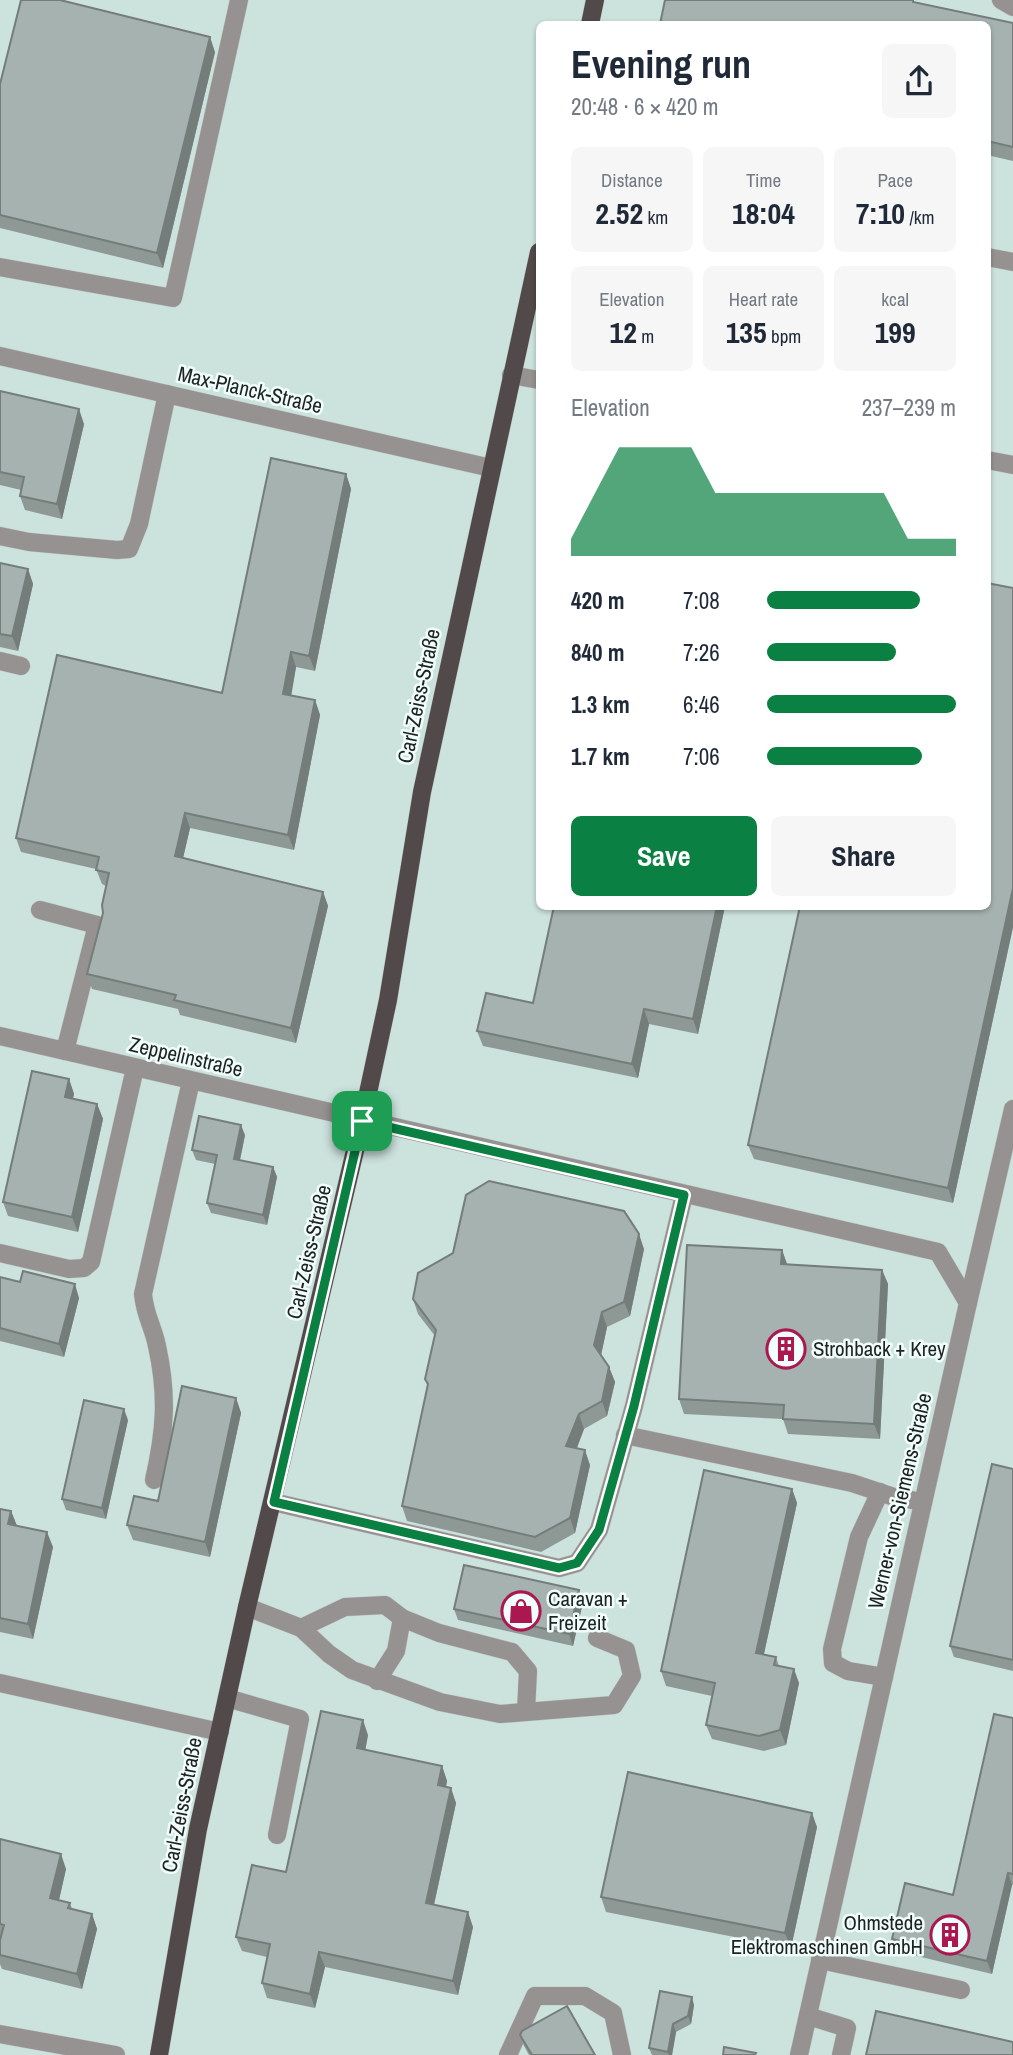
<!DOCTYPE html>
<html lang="en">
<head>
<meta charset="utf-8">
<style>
	body { margin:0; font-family:"Archivo Narrow",sans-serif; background:#f6f6f7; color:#1f2937; height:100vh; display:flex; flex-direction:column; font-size:26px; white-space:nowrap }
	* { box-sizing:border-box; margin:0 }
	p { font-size:23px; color:#747a83 }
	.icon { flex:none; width:38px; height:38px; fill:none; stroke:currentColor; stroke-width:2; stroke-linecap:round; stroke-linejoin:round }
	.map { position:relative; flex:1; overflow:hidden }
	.details { position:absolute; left:536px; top:21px; width:455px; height:889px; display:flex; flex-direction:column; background:#fff; border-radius:10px; box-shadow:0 2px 5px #0004 }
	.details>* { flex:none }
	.pin { position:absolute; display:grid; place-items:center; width:60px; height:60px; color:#fff; margin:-30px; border-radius:14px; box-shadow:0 4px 10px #0006 }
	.round { display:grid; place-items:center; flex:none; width:74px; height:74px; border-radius:10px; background:#f6f6f7 }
	.headline { display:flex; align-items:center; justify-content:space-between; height:119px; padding:0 35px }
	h1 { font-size:38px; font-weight:700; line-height:52px }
	.stats { display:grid; grid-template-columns:repeat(3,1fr); gap:10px; height:119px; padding:7px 35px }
	.stats div { display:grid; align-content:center; border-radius:10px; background:#f6f6f7; text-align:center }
	.stats b { font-size:30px; font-weight:700 }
	.stats small { font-size:19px; font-weight:400 }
	.stats p { font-size:19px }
	.chart { height:196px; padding:14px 35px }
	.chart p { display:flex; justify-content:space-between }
	.chart svg { width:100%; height:126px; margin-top:7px; fill:#0b8043; opacity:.7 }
	.cta { display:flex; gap:14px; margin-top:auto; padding:14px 35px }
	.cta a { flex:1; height:80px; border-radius:10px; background:#0b8043; color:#fff; font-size:28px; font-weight:700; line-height:80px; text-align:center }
	.cta a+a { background:#f6f6f7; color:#1f2937 }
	ul { padding:0 35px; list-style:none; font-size:23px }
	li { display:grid; grid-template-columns:112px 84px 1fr; align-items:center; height:52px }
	li i { height:18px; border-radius:9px; background:#0b8043 }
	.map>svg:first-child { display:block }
	.built { fill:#cce2dd; fill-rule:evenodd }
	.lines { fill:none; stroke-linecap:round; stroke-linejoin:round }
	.minor-casing { stroke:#bfcbc7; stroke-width:19 }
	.major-casing { stroke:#bfcbc7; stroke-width:19 }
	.minor { stroke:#979292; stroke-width:18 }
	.major { stroke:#52494a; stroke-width:18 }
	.wall { fill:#8e9996 }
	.shaded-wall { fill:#747d7a }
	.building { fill:#a5b2af; stroke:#747d7a; stroke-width:2 }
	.route-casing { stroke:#fff; stroke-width:14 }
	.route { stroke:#0b8043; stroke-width:9 }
	.labels { text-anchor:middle; stroke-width:5; stroke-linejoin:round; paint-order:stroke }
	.street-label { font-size:21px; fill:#1e2321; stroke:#f0fdfa }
	.poi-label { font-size:21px; fill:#1e2321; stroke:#f0fdfa; text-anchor:start }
</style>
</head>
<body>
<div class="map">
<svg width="1013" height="2055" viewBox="0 0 1013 2055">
	<rect width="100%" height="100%" fill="#e2f0ec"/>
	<!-- built -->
	<path class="built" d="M0 0H1013V2055H0ZM539 24H987V906H539Z"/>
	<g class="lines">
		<!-- minor casing -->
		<g class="minor-casing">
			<g id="minor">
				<polyline points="1001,0 1013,7"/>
				<polyline points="987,257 1013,262"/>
				<polyline points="0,267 173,298 239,0"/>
				<polyline points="0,356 491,468"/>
				<polyline points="511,375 539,380"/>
				<polyline points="987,460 1013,465"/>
				<polyline points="0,536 29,542 117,550 129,549 139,524 167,394"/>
				<polyline points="0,661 21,666"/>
				<polyline points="40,910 97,925 65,1051"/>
				<polyline points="0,1036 938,1252 968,1303 799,2055"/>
				<polyline points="0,1253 69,1269 84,1268 91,1262 135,1068"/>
				<polyline points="968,1303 1013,1109"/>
				<polyline points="625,1435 852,1483 894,1497 923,1502"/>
				<path d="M154 1480C165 1431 168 1396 157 1346 153 1326 145 1316 143 1294L191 1081"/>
				<polyline points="880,1492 859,1537 832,1649 833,1663 848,1671 884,1677"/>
				<polyline points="273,1502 559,1568 577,1563 599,1530 634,1406 684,1195"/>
				<polyline points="247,1607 301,1628 329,1654 352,1670 440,1702 500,1714 614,1705 632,1676 626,1650 597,1638"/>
				<polyline points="301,1628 345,1607 385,1605 402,1618 439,1633 512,1652 528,1671 526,1711"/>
				<polyline points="377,1681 396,1651 402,1618"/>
				<polyline points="0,1683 220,1732"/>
				<polyline points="227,1698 300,1719 277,1835"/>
				<polyline points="820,1960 961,1990"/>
				<polyline points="808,2016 847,2028 841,2055"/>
				<polyline points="0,2034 116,2055"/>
				<polyline points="508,2055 535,1996 585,1996 613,2013 622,2055"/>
			</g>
		</g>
		<!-- major casing -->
		<g class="major-casing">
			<g id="major">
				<polyline points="590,24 595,0"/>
				<polyline points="159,2055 198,1829 247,1607 362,1121 388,1000 422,792 539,252"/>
			</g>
		</g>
		<!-- minor -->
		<use href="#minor" class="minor"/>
		<!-- major -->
		<use href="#major" class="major"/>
	</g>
	<!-- wall -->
	<g class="wall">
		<polygon points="920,3 1013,23 1013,161 987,155 987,24"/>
		<polygon points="215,52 163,268 0,228 0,84"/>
		<polygon points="0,391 84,424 62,519 25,510 20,496 21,490 0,485"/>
		<polygon points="346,474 351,489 315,671 296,667 291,695 315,700 320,715 294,850 190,828 183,858 323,892 328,906 296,1043 180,1015 178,1009 92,989 87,974 103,913 106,886 102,884 96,869 21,852 16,838 222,693"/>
		<polygon points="0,563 28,569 33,584 18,651 0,647"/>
		<polygon points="1013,588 1013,927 953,1203 754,1159 748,1145"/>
		<polygon points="725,906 698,1034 649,1024 638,1078 483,1046 477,1031"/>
		<polygon points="69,1079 74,1094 73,1098 97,1104 103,1119 78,1232 8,1216 3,1202"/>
		<polygon points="245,1135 240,1160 273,1167 277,1177 267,1225 211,1213 207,1203 215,1164 196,1160 192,1150"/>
		<polygon points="644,1249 630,1316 607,1327 601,1355 609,1367 615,1382 607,1416 584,1429 577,1448 590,1465 575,1533 541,1552 407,1521 402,1506 428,1387 425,1379 435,1336 418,1314 413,1299 453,1253"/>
		<polygon points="782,1250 787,1264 882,1270 888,1284 880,1439 788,1434 783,1419 684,1414 679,1399"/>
		<polygon points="0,1277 79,1298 64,1357 0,1341"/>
		<polygon points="236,1398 241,1413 210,1557 133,1540 127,1525 158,1501"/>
		<polygon points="128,1420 106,1519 66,1510 62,1499"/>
		<polygon points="1013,1469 1013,1671 954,1657 950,1646"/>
		<polygon points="792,1489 797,1503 764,1654 776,1657 779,1666 799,1683 786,1745 764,1751 712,1739 706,1725 712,1696 666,1686 661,1671"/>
		<polygon points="0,1509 11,1511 17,1526 53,1547 33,1639 0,1632"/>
		<polygon points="583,1602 573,1646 458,1620 454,1609"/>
		<polygon points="1013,1718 1013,1885 1012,1885 992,1974 896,1951 892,1939 953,1895"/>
		<polygon points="368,1735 365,1750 442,1766 447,1781 446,1787 456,1803 434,1905 473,1927 458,1995 325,1967 315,2008 267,1998 262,1983 267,1957 242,1951 236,1937 286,1872"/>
		<polygon points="817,1827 791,1948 606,1912 601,1897"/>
		<polygon points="0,1839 66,1869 59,1900 70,1903 72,1909 92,1914 97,1929 82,1989 2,1969 0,1964"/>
		<polygon points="660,1991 694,2005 691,2024 676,2032 672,2055 652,2055 649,2048"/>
		<polygon points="520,2035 595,2055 529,2055 524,2046"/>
	</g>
	<!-- shaded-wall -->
	<g class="shaded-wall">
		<polygon points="210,37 215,52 163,268 157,253"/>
		<polygon points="79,409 84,424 62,519 57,504"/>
		<polygon points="346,474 351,489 315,671 309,656"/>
		<polygon points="28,569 33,584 18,651 12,636"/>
		<polygon points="291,652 296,667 289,709 283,694"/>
		<polygon points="315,700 320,715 294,850 288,835"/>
		<polygon points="185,813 190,828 180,871 175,856"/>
		<polygon points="1013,888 1013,927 953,1203 948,1188"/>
		<polygon points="323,892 328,906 296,1043 291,1028"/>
		<polygon points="717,906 725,906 698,1034 693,1019"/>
		<polygon points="644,1009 649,1024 638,1078 632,1064"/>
		<polygon points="69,1079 74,1094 70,1111 65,1097"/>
		<polygon points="97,1104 103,1119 78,1232 72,1217"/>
		<polygon points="241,1125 245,1135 238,1169 234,1159"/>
		<polygon points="273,1167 277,1177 267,1225 263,1215"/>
		<polygon points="639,1234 644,1249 630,1316 624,1302"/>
		<polygon points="782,1250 787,1264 781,1264"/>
		<polygon points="882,1270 888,1284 880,1439 874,1424"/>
		<polygon points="75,1284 79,1298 64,1357 59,1344"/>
		<polygon points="602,1312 607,1327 600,1360 594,1345"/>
		<polygon points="609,1367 615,1382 607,1416 602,1401"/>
		<polygon points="236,1398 241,1413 210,1557 205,1542"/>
		<polygon points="124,1409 128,1420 106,1519 102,1508"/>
		<polygon points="579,1414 584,1429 572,1460 566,1446"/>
		<polygon points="585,1450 590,1465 575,1533 570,1518"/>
		<polygon points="792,1489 797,1503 761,1667 756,1653"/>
		<polygon points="11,1511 17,1526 8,1524"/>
		<polygon points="47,1532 53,1547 33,1639 28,1624"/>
		<polygon points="579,1590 583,1602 573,1646 569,1634"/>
		<polygon points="794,1669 799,1683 786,1745 780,1730"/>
		<polygon points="363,1720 368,1735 363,1763 357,1748"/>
		<polygon points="442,1766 447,1781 443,1800 438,1785"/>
		<polygon points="451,1788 456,1803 431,1918 426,1903"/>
		<polygon points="812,1813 817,1827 791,1948 785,1933"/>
		<polygon points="61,1854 66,1869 56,1913 50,1898"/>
		<polygon points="1008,1873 1012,1885 992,1974 987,1961"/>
		<polygon points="468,1912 473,1927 458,1995 453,1981"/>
		<polygon points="92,1914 97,1929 82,1989 77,1974"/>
		<polygon points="319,1952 325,1967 315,2008 310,1994"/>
		<polygon points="692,1997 694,2005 691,2024 688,2016"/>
		<polygon points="673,2024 676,2032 672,2055 669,2055 668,2052"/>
	</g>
	<!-- building -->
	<g class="building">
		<polygon points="21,0 60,0 210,37 157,253 0,215 0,84"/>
		<polygon points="665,0 913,0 913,2 1013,23 1013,147 987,141 987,24 660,24"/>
		<polygon points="0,391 79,409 57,504 20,496 24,477 0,472"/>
		<polygon points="271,458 346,474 309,656 291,652 283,694 315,700 288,835 185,813 175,856 323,892 291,1028 174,1000 176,995 87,974 103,913 102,905 109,873 96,870 99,857 16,838 57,655 222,693"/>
		<polygon points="0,563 28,569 12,636 0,634"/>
		<polygon points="987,583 1013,588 1013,888 948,1188 748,1145 800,906 987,906"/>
		<polygon points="554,906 717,906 693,1019 644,1009 632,1064 477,1031 486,993 533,1003"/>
		<polygon points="32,1071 69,1079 65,1097 97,1104 72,1217 3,1202"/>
		<polygon points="199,1116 241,1125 234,1159 273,1167 263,1215 207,1203 217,1155 192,1150"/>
		<polygon points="489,1181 624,1211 639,1234 624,1302 602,1312 594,1345 609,1367 602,1401 579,1414 566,1446 585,1450 570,1518 535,1537 402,1506 428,1384 425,1379 436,1330 413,1299 418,1273 453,1253 466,1195"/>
		<polygon points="687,1245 782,1250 781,1264 882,1270 874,1424 783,1419 784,1405 679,1399"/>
		<polygon points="23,1271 75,1284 59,1344 0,1328 0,1277 20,1282"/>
		<polygon points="182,1386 236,1398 205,1542 127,1525 134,1496 158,1501"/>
		<polygon points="84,1400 124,1409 102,1508 62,1499"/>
		<polygon points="992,1464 1013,1469 1013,1660 950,1646"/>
		<polygon points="704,1470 792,1489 756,1653 776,1657 774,1665 794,1669 780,1730 759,1736 706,1725 715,1683 661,1671"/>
		<polygon points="0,1509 11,1511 8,1524 47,1532 28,1624 0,1618"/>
		<polygon points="464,1565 579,1590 569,1634 454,1609"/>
		<polygon points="321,1711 363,1720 357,1748 442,1766 438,1785 451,1788 426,1903 468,1912 453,1981 319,1952 310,1994 262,1983 270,1944 236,1937 252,1865 286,1872"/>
		<polygon points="994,1714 1013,1718 1013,1874 1008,1873 987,1961 892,1939 905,1883 953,1895"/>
		<polygon points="628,1772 812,1813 785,1933 601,1897"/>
		<polygon points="0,1839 61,1854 50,1898 70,1903 68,1908 92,1914 77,1974 0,1955 0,1940 4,1925 0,1924"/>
		<polygon points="660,1991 692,1997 688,2016 673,2024 668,2052 649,2048"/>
		<polygon points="567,2006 595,2055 532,2055 520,2035 522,2031"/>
		<polygon points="876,2011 1013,2042 1013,2055 866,2055"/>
		<polygon points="724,2047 756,2053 755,2055 723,2055"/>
	</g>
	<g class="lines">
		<!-- route casing -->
		<g class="route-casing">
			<polygon id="route" points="362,1121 684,1195 634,1406 599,1530 577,1563 559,1568 274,1502"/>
		</g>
		<!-- route -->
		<use href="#route" class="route"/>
	</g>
	<!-- icons -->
	<defs>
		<g id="building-ring" transform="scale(2.0125)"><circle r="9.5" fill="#f0fdfa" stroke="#aa184f" stroke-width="1.5"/><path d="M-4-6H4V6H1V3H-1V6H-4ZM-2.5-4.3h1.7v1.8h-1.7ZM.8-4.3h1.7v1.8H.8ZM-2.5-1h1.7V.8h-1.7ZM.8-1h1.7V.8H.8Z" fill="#aa184f"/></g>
		<g id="shop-ring" transform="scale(2.0125)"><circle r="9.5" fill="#f0fdfa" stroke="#aa184f" stroke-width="1.5"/><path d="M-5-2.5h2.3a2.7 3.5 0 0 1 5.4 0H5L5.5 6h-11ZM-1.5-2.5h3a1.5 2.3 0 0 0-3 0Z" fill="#aa184f"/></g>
	</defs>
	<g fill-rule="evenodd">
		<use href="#building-ring" x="786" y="1349"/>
		<use href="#shop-ring" x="521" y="1611"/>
		<use href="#building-ring" x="950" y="1935"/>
	</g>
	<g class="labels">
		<!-- street labels -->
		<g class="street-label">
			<text transform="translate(250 390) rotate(13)" y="7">Max-Planck-Straße</text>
			<text transform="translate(419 696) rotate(-78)" y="7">Carl-Zeiss-Straße</text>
			<text transform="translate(186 1057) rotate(13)" y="7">Zeppelinstraße</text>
			<text transform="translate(309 1252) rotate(-77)" y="7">Carl-Zeiss-Straße</text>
			<text transform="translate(900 1501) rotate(-77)" y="7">Werner-von-Siemens-Straße</text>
			<text transform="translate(182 1805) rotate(-79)" y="7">Carl-Zeiss-Straße</text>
		</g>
		<!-- poi labels -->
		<g class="poi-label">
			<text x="813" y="1356">Strohback + Krey</text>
			<text x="548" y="1606">Caravan +<tspan x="548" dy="24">Freizeit</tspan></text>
			<text x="923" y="1930" text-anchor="end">Ohmstede<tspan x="923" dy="24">Elektromaschinen GmbH</tspan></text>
		</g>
	</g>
</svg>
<div class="pin" style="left:362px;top:1121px;background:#1e9e55"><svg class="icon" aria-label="arrive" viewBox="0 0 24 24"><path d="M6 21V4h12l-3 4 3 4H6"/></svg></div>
<section class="details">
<div class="headline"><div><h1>Evening run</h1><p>20:48 · 6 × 420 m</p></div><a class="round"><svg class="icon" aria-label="share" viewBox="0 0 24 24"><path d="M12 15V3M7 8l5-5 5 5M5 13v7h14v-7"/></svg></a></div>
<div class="stats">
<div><p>Distance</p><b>2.52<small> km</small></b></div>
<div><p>Time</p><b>18:04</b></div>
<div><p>Pace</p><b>7:10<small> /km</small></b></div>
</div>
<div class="stats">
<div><p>Elevation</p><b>12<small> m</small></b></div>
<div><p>Heart rate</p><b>135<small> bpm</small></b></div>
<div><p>kcal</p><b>199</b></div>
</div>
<div class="chart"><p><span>Elevation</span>237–239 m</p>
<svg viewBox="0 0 160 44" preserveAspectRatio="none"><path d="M0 44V38L10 22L20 6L30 6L40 6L50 6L60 22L70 22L80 22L90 22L100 22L110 22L120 22L130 22L140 38L150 38L160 38V44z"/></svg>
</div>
<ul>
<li><b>420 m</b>7:08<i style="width:81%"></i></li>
<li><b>840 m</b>7:26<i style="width:68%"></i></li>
<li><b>1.3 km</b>6:46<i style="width:100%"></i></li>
<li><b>1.7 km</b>7:06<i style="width:82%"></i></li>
</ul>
<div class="cta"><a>Save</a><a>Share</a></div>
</section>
</div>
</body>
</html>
